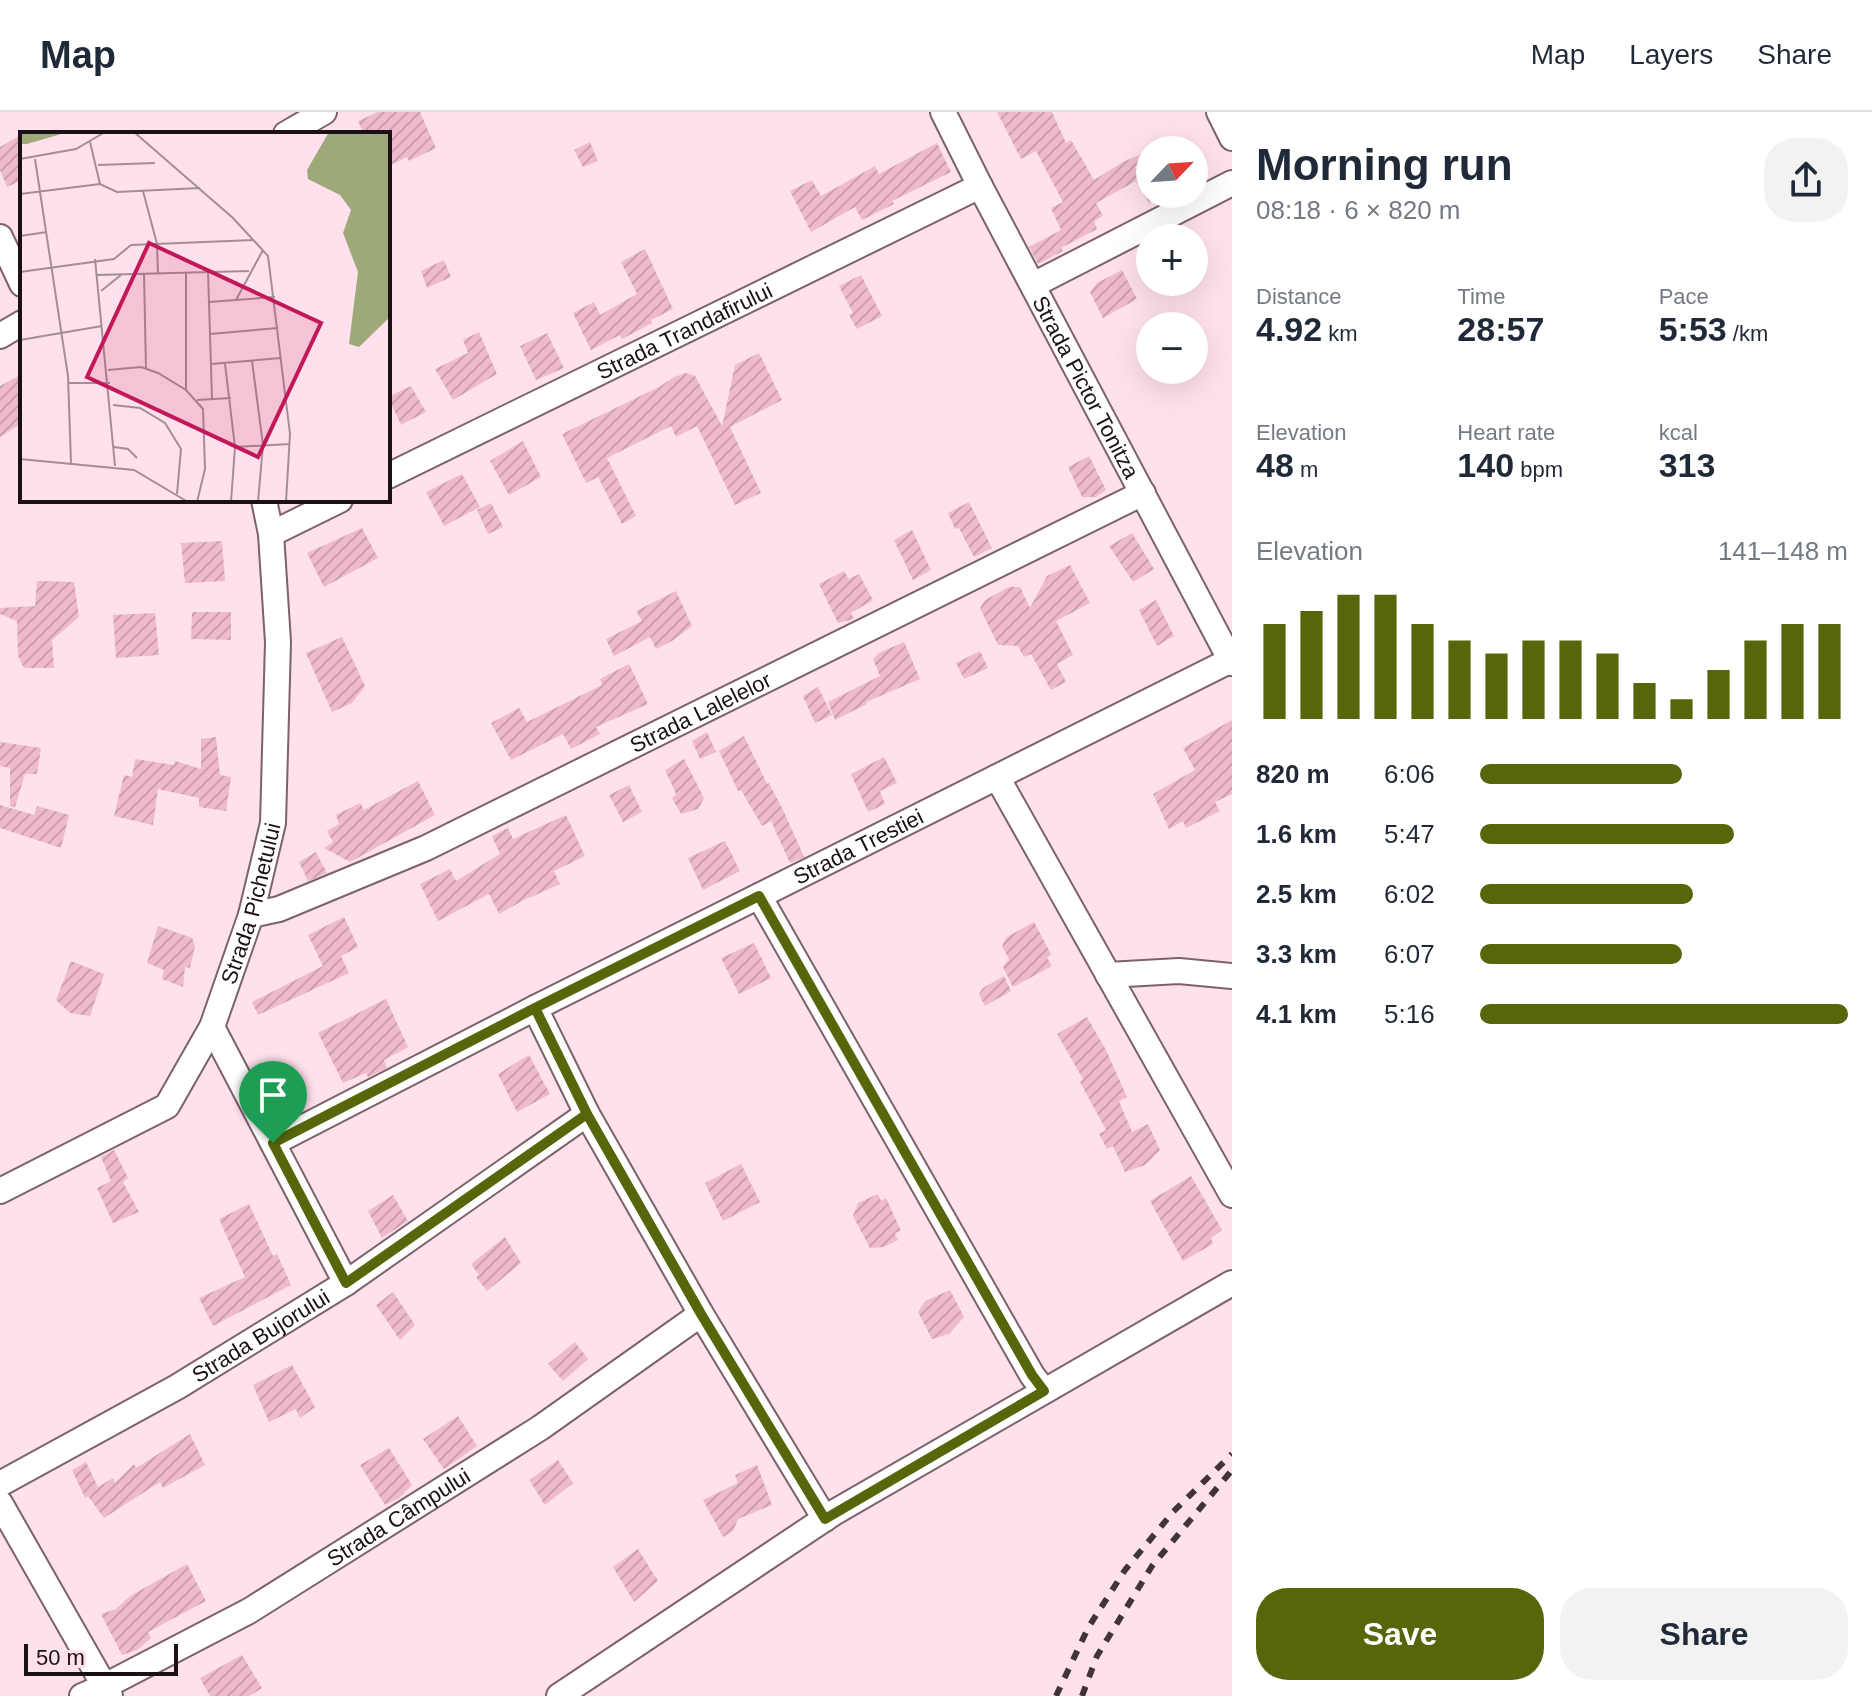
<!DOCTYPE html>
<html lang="en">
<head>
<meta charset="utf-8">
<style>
	body { margin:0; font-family:Helvetica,sans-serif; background:#f2f2f3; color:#1f2937; height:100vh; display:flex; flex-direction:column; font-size:30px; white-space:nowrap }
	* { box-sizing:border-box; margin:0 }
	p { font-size:26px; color:#747a83 }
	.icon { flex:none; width:44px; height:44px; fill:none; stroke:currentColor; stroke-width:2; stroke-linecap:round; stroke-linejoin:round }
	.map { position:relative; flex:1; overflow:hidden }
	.side { display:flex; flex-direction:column; background:#fff; width:640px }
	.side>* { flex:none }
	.needle { width:52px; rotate:65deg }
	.fabs { position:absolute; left:1136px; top:24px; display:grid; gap:16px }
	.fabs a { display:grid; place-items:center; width:72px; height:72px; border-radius:50%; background:#fff; box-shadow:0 8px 32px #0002; font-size:40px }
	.scale { position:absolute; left:24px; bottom:20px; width:154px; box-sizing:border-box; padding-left:8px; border:4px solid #1b1115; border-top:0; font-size:22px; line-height:28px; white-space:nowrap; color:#1b1115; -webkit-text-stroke:6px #fee1ec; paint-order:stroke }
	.pin { position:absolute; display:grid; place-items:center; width:68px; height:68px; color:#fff; margin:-82px -34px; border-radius:50% 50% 50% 0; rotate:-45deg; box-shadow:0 0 8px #0007 }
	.pin .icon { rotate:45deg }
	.round { display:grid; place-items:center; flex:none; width:84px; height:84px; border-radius:32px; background:#f2f2f3 }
	.summary { display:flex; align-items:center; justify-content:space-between; height:136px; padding:0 24px }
	h1 { font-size:44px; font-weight:600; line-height:60px }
	.metrics { display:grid; grid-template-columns:repeat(3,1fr); gap:12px; height:136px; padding:8px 24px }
	.metrics div { display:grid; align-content:center }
	.metrics b { font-size:34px; font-weight:600 }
	.metrics small { font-size:22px; font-weight:400 }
	.metrics p { font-size:22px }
	.chart { height:224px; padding:16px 24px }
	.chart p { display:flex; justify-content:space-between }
	.chart svg { width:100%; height:144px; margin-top:8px; stroke:#58660b; stroke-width:6 }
	.button { display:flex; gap:16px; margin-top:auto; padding:16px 24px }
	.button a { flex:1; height:92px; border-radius:32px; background:#58660b; color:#fff; font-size:32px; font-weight:600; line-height:92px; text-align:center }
	.button a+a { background:#f2f2f3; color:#1f2937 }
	ul { padding:0 24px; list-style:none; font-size:26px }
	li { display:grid; grid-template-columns:128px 96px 1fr; align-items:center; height:60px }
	li i { height:20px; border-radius:10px; background:#58660b }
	header { display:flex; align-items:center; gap:48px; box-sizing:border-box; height:112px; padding:0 40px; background:#fff; border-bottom:2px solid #e0e1e3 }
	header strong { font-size:38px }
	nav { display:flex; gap:44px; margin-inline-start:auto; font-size:28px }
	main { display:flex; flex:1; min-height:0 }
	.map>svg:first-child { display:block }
	.building { fill:url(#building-hatch) }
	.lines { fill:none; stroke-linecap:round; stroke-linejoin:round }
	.street-casing { stroke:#7b626b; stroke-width:28 }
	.street { stroke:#fff; stroke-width:24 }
	.rail { stroke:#413439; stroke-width:6; stroke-dasharray:10 10; stroke-linecap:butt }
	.route-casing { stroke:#fff; stroke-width:16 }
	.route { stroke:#58660b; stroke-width:10 }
	.labels { text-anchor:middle; stroke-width:6; stroke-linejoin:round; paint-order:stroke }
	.street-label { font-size:22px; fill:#1b1115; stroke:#fee1ec }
	.inset-road { fill:none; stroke:#a38e96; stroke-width:2 }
	.view { fill:#c2185b; fill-opacity:0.15; stroke:#c2185b; stroke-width:4 }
	.inset-edge { fill:none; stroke:#1b1115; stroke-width:4 }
</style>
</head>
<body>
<header>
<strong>Map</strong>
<nav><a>Map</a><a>Layers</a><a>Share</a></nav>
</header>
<main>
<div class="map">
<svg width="1232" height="1584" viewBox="0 0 1232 1584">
	<defs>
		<pattern id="building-hatch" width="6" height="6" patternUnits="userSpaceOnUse" patternTransform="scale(2)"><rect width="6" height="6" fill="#efbace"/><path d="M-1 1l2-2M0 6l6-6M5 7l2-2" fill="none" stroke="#cc9fb0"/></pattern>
	</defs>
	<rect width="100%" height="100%" fill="#fee1ec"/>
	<!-- building -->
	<g class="building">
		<polygon points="378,0 420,0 436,36 409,49 407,45 388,54 388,22 364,22 358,9"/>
		<polygon points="997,0 1052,0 1066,31 1071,28 1094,68 1123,50 1150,38 1150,93 1136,69 1096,91 1103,104 1094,109 1097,117 1061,136 1063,139 1038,152 1029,135 1061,118 1051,96 1063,90 1036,39 1021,47"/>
		<polygon points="22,22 22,68 7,75 0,58 0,35"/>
		<polygon points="590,30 598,49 583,55 574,38"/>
		<polygon points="937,31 951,60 892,89 894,92 862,108 855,95 811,120 790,79 812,68 821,84 875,54 879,62"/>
		<polygon points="645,137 673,197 651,208 652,211 622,227 620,223 591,238 573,201 594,190 600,203 637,182 621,150"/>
		<polygon points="444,148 451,165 427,176 421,159"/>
		<polygon points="1122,158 1137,187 1103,206 1090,180 1097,171"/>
		<polygon points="861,163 882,204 857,217 849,203 853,201 839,174"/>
		<polygon points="479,220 497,262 453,288 435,257 468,241 463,228"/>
		<polygon points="547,221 564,256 536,268 520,234"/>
		<polygon points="759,241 782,288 730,315 761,381 735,393 697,314 676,325 671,314 607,346 636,404 622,412 598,365 586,371 562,322 659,275 674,265 686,261 695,264 722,314 735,253"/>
		<polygon points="22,262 22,311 0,325 0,274"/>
		<polygon points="411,274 426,300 401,313 388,285"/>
		<polygon points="523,329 541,365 509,383 490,349"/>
		<polygon points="1089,344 1106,378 1096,385 1082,385 1068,355"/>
		<polygon points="462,362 480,395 444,414 426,380"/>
		<polygon points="969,390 992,436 974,445 959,416 955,417 948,401"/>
		<polygon points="491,391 503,415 488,422 477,398"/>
		<polygon points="362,416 378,446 324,475 307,441"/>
		<polygon points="912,418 931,458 913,468 894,428"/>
		<polygon points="1132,421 1154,457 1133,470 1109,434"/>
		<polygon points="222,429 225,469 185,471 181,431"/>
		<polygon points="1070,453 1090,491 1056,509 1073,543 1057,552 1066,570 1051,578 1031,542 1024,545 1018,534 998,533 980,496 985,488 1009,475 1020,475 1030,496 1047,464"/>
		<polygon points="844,459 849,467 859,462 873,488 851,501 854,507 838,511 819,472"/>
		<polygon points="37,469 74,470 79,505 52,528 54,556 24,556 18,544 17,509 0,502 0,496 35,494"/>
		<polygon points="676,479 692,514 672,529 656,537 650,525 614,544 606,527 642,509 636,499"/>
		<polygon points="1156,488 1174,524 1157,534 1139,498"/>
		<polygon points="192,500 231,500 231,528 191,527"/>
		<polygon points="155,501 159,543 116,546 113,503"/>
		<polygon points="342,525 365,574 352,591 332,600 306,541"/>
		<polygon points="904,530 920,567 866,590 867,592 835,608 828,590 880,564 873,547 879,541"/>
		<polygon points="980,539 988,556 964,567 956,551"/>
		<polygon points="629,552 648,592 596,615 600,622 571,637 563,622 511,648 491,611 519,596 527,610 602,573 600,567"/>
		<polygon points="818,575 832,603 815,611 803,584"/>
		<polygon points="1232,608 1232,682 1215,690 1220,699 1186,716 1183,709 1169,717 1153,682 1195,658 1183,636"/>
		<polygon points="707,620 716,640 700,647 692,629"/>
		<polygon points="744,624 767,672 769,671 784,700 804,745 790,751 771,709 762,714 741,678 738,679 719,639"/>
		<polygon points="216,625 220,663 231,665 226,699 199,695 199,686 158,677 153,713 114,704 124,663 132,665 135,647 174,653 175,649 201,657 201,627"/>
		<polygon points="0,630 41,636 37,662 25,662 15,695 10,694 10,656 0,654"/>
		<polygon points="884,645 897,671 880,679 885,692 868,700 851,662"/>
		<polygon points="684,647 704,686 698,697 681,702 672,686 676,682 665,658"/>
		<polygon points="418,669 435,703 350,750 324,736 333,730 327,719 339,712 336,703 360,691 364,698"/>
		<polygon points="629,673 642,700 623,710 609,683"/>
		<polygon points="0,693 34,703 37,694 69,703 61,736 0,716"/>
		<polygon points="566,703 585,744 554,759 560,772 529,786 529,785 499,802 489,782 438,809 420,772 450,757 456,769 500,742 492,724 508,716 513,727"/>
		<polygon points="725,729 740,759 703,778 688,746"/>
		<polygon points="316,740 327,761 308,769 299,750"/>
		<polygon points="344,805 358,835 341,844 349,861 258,903 252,890 323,854 308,823"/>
		<polygon points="1034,810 1051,842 1047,846 1052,854 1013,875 1003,855 1009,847 1002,834 1007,825"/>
		<polygon points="158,814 192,826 195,834 190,856 185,855 183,875 162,867 164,858 147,851"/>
		<polygon points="754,831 771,866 739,882 721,846"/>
		<polygon points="71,849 104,862 90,904 70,901 56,888"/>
		<polygon points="1004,864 1011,879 985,894 979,882 983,876"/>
		<polygon points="386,887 408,935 384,948 387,956 368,965 366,961 343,971 318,921"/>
		<polygon points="1087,905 1106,938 1127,985 1119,989 1132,1020 1148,1012 1160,1038 1145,1053 1125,1060 1113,1034 1107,1037 1099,1022 1106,1018 1080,970 1083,967 1057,922"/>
		<polygon points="529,943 550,982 517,1000 498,962"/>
		<polygon points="114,1038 128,1066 123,1070 139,1100 113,1111 97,1076 111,1069 101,1045"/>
		<polygon points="741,1052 760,1090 723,1109 705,1071"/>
		<polygon points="1191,1064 1222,1118 1211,1126 1213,1132 1183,1149 1150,1089"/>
		<polygon points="878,1082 881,1089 886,1086 901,1119 895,1121 898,1128 884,1135 870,1136 853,1104 858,1091"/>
		<polygon points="393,1083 408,1109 382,1126 368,1099"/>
		<polygon points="249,1092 273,1144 277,1142 291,1173 213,1214 199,1186 245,1165 219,1107"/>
		<polygon points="505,1125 521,1151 487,1179 476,1165 479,1163 471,1152"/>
		<polygon points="950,1178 964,1205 949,1222 932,1227 918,1200 925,1189"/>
		<polygon points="393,1180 415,1213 400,1228 376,1193"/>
		<polygon points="575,1230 588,1247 563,1269 548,1252"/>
		<polygon points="292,1253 315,1295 300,1306 296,1297 269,1310 253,1273"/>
		<polygon points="458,1304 477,1334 444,1357 423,1327"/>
		<polygon points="190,1322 205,1353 163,1376 160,1370 104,1406 88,1384 85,1386 72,1358 86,1350 98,1375 113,1366 115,1371 134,1352 136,1356"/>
		<polygon points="389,1336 412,1373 399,1386 385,1393 360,1353"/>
		<polygon points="558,1348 573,1371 545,1393 529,1368"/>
		<polygon points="757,1353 772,1393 738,1407 733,1419 723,1425 703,1388 738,1371 735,1363"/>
		<polygon points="638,1437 658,1469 634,1490 613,1455"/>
		<polygon points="187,1452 206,1489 148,1520 151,1526 137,1538 122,1543 101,1502 116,1497 130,1484"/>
		<polygon points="242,1543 262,1576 249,1584 210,1584 200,1566"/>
	</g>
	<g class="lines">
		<!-- street casing -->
		<g class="street-casing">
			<g id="street">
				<path id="s1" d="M943 0 980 74 1232 551"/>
				<polyline points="1219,0 1232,26"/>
				<polyline points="286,22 324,0"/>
				<polyline points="0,125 22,172"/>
				<polyline points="1033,173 1232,71"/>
				<polyline points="0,224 22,211"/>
				<path id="s2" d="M388 364 980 74"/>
				<polyline points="271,422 340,388"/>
				<polyline points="997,665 1232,1083"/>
				<polyline points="759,784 1032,1263 1044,1279"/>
				<path id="s3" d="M251 803 279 797 426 736 1143 381"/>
				<polyline points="1108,863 1179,859 1232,864"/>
				<polyline points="535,896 587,1002 701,1202 825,1407"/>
				<polyline points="212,915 346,1171"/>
				<path id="s4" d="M273 1031 535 896 1231 548"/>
				<path id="s5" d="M0 1079 167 994 212 915 251 803 273 711 278 530 271 422 264 388"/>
				<path id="s6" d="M0 1372 177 1275 346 1171 587 1002"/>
				<polyline points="0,1391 110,1584"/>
				<path id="s7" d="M82 1584 105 1574 249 1499 540 1316 701 1202"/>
				<polyline points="559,1584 835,1400 1232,1171"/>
			</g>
		</g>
		<!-- street -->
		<use href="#street" class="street"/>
		<!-- rail -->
		<g class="rail">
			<polyline points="1056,1584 1088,1516 1125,1458 1173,1400 1232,1342"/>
			<polyline points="1082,1584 1097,1544 1152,1454 1232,1358"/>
		</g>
	</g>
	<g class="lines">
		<!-- route casing -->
		<g class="route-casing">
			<polyline id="route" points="273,1031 535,896 587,1002 701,1202 825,1407 1044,1279 1032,1263 759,784 535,896 587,1002 346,1171 273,1031"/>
		</g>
		<!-- route -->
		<use href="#route" class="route"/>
	</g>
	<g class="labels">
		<!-- street labels -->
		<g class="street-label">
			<text dy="8" stroke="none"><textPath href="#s2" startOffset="330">Strada Trandafirului</textPath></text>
			<text dy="8" stroke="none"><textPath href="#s1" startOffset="310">Strada Pictor Tonitza</textPath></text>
			<text dy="8" stroke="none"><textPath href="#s3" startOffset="494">Strada Lalelelor</textPath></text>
			<text dy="8" stroke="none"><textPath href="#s4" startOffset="656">Strada Trestiei</textPath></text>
			<text dy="8" stroke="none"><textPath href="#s5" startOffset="408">Strada Pichetului</textPath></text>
			<text dy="8" stroke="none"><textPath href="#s6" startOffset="300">Strada Bujorului</textPath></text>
			<text dy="8" stroke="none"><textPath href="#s7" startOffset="364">Strada Câmpului</textPath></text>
		</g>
	</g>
	<!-- overview -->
	<g transform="translate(20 20)">
		<rect width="370" height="370" fill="#fee1ec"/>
		<path d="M0 0H48L7 12H0ZM309 0H370V185L339 215 329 212 338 140 323 101 331 78 320 63 288 47 287 38Z" fill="#9ea97a"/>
		<path class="inset-road" d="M114 0 213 86 248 124 270 302 266 370M70 10 80 52M0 27 56 17 85 0M15 27 48 244 51 331M78 33 135 31M123 59 137 112 138 142M0 62 80 52 97 60 180 56M0 104 27 100M75 127 95 334M188 139 192 267M0 140 94 127 111 113 234 108M166 140V258M124 142 126 237M77 143 229 139M81 159 101 143M216 168 243 118M189 170 255 165M190 202 258 196M0 208 82 194M232 229 243 313 238 370M191 232 261 226M205 232 215 315 211 370M88 238 121 235 138 241 166 258 183 277 185 337 177 370M49 251H90M177 268 211 266M93 273 120 276 145 291 161 317 157 362M94 315 108 317 117 326M215 315 270 312M0 327 114 338 168 370"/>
		<path class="view" d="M129 111 301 191 238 325 67 245Z"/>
		<rect width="370" height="370" class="inset-edge"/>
	</g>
</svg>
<div class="fabs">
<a><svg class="needle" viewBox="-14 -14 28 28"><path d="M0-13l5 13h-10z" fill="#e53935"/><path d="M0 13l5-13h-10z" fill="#747a83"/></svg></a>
<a>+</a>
<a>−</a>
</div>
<div class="scale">50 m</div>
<div class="pin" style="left:273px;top:1031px;background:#1e9e55"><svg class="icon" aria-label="arrive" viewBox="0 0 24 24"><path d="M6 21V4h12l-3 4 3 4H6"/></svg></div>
</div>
<section class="side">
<div class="summary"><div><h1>Morning run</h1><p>08:18 · 6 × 820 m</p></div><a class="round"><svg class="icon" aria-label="share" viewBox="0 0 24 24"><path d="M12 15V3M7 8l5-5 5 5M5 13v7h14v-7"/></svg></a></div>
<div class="metrics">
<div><p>Distance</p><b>4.92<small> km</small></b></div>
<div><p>Time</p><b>28:57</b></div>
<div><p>Pace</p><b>5:53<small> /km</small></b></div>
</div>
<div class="metrics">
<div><p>Elevation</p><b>48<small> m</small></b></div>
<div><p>Heart rate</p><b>140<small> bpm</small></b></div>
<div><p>kcal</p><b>313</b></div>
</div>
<div class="chart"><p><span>Elevation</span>141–148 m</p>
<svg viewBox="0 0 160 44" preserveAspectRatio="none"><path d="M5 44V15M15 44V11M25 44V6M35 44V6M45 44V15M55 44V20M65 44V24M75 44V20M85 44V20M95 44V24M105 44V33M115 44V38M125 44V29M135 44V20M145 44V15M155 44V15"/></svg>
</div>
<ul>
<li><b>820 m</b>6:06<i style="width:55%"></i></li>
<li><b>1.6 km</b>5:47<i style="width:69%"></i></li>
<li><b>2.5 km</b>6:02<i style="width:58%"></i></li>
<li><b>3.3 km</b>6:07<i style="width:55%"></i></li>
<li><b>4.1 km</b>5:16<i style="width:100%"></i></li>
</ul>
<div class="button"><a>Save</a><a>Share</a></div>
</section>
</main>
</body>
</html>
